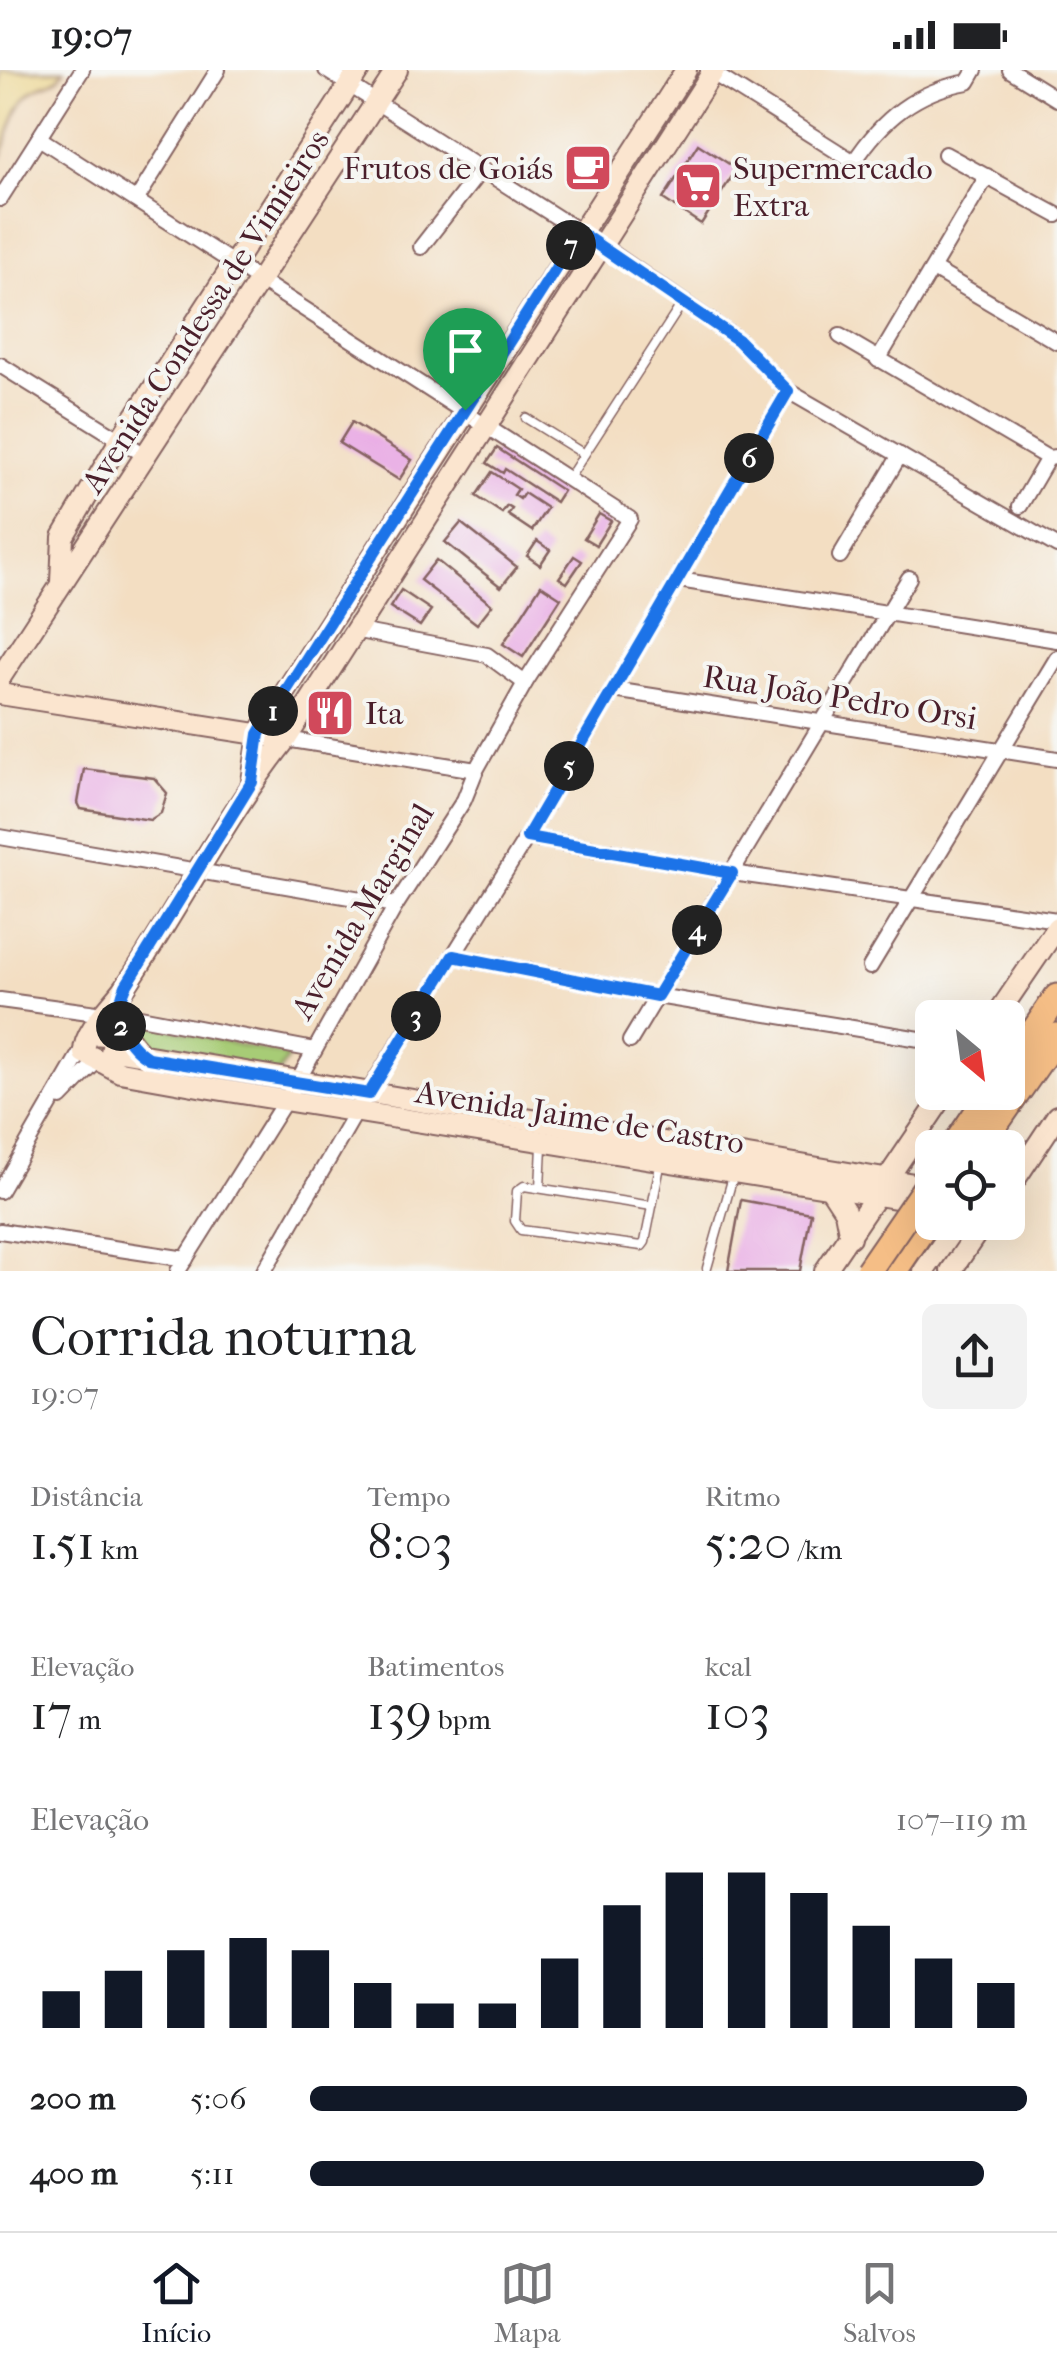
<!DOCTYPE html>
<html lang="pt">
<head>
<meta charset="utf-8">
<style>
	body { margin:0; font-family:"IM FELL French Canon",serif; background:#f2f2f2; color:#202124; height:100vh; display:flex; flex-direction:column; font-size:38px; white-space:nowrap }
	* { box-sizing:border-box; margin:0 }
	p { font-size:32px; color:#757577 }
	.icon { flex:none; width:55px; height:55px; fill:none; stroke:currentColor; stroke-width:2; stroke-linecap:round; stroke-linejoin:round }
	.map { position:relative; height:1201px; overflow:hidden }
	.panel { display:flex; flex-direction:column; background:#fff; flex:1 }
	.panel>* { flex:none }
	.needle { width:65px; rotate:151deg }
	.tools { position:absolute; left:915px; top:930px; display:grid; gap:20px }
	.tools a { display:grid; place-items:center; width:110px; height:110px; border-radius:15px; background:#fff; box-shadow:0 10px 40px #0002; font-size:50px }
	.pin { position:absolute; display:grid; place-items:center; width:85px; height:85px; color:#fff; margin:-102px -42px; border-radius:50% 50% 50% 0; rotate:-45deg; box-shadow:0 0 10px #0007 }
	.pin .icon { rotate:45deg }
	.km { position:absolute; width:50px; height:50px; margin:-25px; border-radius:50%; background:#222; color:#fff; font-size:28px; line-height:50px; text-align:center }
	.round { display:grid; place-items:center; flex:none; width:105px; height:105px; border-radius:15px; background:#f2f2f2 }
	.head { display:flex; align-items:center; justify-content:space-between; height:170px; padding:0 30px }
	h1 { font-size:55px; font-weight:600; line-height:75px }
	.metrics { display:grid; grid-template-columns:repeat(3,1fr); gap:15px; height:170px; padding:10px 30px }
	.metrics div { display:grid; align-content:center }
	.metrics b { font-size:50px; font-weight:600 }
	.metrics small { font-size:28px; font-weight:400 }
	.metrics p { font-size:28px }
	.chart { height:280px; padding:20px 30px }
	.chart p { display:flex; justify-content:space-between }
	.chart svg { width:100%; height:180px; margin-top:10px; stroke:#111827; stroke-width:6 }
	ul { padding:0 30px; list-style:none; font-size:32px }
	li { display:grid; grid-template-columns:160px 120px 1fr; align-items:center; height:75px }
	li i { height:25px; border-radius:12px; background:#111827 }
	.status { display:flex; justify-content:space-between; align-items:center; height:70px; padding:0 50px; background:#fff; direction:ltr }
	.status svg { height:28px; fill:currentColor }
	.tab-bar { display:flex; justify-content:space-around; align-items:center; height:140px; border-top:2px solid #e0e0e0; background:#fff; font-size:28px; color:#757577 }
	.tab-bar a { display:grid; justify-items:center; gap:5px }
	.tab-bar .selected { color:#111827 }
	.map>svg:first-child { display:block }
	.green { fill:#a7cc76; stroke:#787650; stroke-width:2.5 }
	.sand { fill:#eeda9e; stroke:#9c7c64; stroke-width:2.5 }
	.building { fill:#e8a7e4 }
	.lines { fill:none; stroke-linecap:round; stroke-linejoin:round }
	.lane-casing { stroke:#856260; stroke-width:11 }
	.street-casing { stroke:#856260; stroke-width:18 }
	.secondary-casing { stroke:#856260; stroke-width:24 }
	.highway-casing { stroke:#856260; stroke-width:29 }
	.lane { stroke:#fff; stroke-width:8 }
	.street { stroke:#fff; stroke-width:14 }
	.secondary { stroke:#fbe5cf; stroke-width:20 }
	.highway { stroke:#f5be86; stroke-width:25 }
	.highway-bridge-casing { stroke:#856260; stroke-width:29; stroke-linecap:butt }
	.highway-bridge { stroke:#f5be86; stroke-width:25 }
	.route-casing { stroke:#fff; stroke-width:20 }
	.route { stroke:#1a73e8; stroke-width:12 }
	.labels { text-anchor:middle; stroke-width:8; stroke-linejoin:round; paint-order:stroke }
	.poi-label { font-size:32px; fill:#4a1f2b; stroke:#f6f6f2; text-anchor:start }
	.street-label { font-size:32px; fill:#4a1f2b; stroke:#f6f6f2 }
</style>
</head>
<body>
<div class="status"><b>19:07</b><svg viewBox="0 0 49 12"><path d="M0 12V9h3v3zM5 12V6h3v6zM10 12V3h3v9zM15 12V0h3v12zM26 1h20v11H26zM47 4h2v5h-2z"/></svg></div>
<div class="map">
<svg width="1057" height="1201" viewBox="0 0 1057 1201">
	<rect width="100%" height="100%" fill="#f6f6f2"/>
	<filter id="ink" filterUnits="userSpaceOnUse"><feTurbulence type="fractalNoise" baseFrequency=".01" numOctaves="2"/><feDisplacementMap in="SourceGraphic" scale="20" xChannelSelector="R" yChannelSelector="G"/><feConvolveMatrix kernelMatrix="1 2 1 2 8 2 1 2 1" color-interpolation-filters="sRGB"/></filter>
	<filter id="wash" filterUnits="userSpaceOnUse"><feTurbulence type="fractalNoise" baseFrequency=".0048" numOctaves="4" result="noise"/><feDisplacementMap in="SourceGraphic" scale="40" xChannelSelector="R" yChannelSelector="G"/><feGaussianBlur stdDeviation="2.25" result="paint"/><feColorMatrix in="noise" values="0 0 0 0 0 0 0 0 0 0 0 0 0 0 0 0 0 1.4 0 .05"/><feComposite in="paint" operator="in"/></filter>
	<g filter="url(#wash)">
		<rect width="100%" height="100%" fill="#f3dec2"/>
		<!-- green -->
		<polygon class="green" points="138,951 289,986 266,1023 180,1010 93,986 94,970 111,953"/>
		<!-- sand -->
		<path class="sand" d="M0 0H64C56 17 43 11 31 22 12 39 9 68 0 90Z"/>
		<g id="blocks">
			<!-- building -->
			<g class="building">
				<polygon points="698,74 737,99 701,154 663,129"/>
				<polygon points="352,352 412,390 399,410 339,373"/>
				<polygon points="497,378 563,421 556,432 505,399 503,403 487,393"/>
				<polygon points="492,402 518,419 514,425 520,429 524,423 547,438 532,461 508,445 512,439 507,436 502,443 476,426"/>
				<polygon points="599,444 611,451 596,475 584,468"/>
				<polygon points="461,453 517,497 501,517 445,472"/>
				<polygon points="537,471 550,480 540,495 527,486"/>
				<polygon points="574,486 582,491 567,513 559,508"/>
				<polygon points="436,490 492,535 477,554 420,510"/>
				<polygon points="541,515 561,528 523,587 503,574"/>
				<polygon points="401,520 431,540 420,556 390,537"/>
				<polygon points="84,699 154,708 167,723 161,743 150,750 81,739 78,733"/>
				<polygon points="741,1130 811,1143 800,1201 728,1201"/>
			</g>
		</g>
	</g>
	<g filter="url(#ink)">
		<use href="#blocks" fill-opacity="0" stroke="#856260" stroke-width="2.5"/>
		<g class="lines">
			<!-- lane casing -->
			<g class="lane-casing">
				<g id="lane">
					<polyline points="526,348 584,384"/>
					<polyline points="569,408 683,232"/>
					<polyline points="540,1118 542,1076"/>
					<polyline points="652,1136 524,1116 517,1121 515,1151 521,1160 642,1176 645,1172 661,1091"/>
					<polyline points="707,1198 734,1103"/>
				</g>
			</g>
			<!-- street casing -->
			<g class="street-casing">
				<g id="street">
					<polyline points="326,0 602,176 738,270 788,321 1057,476"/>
					<path d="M708 0 854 92C882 49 916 21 968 12L975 0"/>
					<polyline points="1010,0 1057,29"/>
					<polyline points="39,68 630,449 525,613 476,700 464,730 396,835 297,1012 178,1201"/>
					<polyline points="945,84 1057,145"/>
					<polyline points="0,129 82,0"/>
					<polyline points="137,129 218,0"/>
					<polyline points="421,177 481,100"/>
					<polyline points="933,199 1057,272"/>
					<polyline points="840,266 1048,388"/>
					<polyline points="878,290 987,106"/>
					<polyline points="0,295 148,387"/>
					<polyline points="1020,436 1048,388 1056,387"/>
					<polyline points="840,486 900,385"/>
					<polyline points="679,510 1057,570"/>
					<polyline points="353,560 487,585 525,613"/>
					<polyline points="614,620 1057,689"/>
					<polyline points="286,669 476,700"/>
					<polyline points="0,767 396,835"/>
					<polyline points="527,767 732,803 1057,850"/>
					<polyline points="453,886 657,926 932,971"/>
					<polyline points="870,897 1057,588"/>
					<polyline points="0,930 104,944"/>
					<polyline points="119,943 314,980"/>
					<polyline points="630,971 909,508"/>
					<polyline points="61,1028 95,993"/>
					<polyline points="0,1121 84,976"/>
					<polyline points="0,1161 186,1189"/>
					<polyline points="264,1201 356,1042 527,767 788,321"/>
				</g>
			</g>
			<!-- secondary casing -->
			<g class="secondary-casing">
				<g id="secondary">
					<polyline points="61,512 63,467 120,370 359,0"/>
					<polyline points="0,608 397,0"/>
					<polyline points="0,624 269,666"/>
					<polyline points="252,712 259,665 266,652 686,0"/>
					<path d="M104 944C124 952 127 974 146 987"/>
					<polyline points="995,948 1057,857"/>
					<path d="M92 964 106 965 113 972 110 988 102 992 84 983C83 960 116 932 128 913 182 832 226 745 286 669L714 0"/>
					<polyline points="114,980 932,1117"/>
					<polyline points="102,992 120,1002 210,1018 927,1133"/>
					<polyline points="830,1118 845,1141 850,1167"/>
					<polyline points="1008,1120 1057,1046"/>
					<polyline points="825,1201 946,1022"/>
					<polyline points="924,1201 958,1152"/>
					<polyline points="951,1201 984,1152"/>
				</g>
			</g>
			<!-- highway casing -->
			<g class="highway-casing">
				<g id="highway">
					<polyline points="1008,999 1057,927"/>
					<polyline points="953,1078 991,1022"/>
					<polyline points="979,1078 1057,966"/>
					<polyline points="894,1201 932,1145"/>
				</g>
			</g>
			<!-- lane -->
			<use href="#lane" class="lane"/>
			<!-- street -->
			<use href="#street" class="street"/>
			<!-- secondary -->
			<use href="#secondary" class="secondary"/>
			<!-- highway -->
			<use href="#highway" class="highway"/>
			<!-- highway-bridge casing -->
			<g class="highway-bridge-casing">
				<polyline id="highway-bridge" points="868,1201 932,1108"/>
			</g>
			<!-- highway-bridge -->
			<use href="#highway-bridge" class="highway-bridge"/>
		</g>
	</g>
	<g class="lines" filter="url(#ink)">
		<!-- route casing -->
		<g class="route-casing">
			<path id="route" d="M579 162 738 270 788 321 527 767 732 803 657 926 453 886 369 1024 148 988C121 971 113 945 126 916L252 712 259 664 266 652Z"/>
		</g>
		<!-- route -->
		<use href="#route" class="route"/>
	</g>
	<!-- icons -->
	<defs>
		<g id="cafe-square" transform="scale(2.5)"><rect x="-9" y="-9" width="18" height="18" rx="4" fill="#d1495b" stroke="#f6f6f2"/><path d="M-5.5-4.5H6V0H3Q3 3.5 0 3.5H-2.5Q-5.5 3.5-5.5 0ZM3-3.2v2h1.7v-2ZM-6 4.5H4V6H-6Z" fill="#fff"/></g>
		<g id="supermarket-square" transform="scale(2.5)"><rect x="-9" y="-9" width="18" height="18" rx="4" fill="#d1495b" stroke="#f6f6f2"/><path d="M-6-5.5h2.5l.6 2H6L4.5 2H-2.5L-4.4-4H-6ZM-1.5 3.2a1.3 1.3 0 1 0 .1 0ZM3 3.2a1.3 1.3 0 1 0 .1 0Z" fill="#fff"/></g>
		<g id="restaurant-square" transform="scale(2.5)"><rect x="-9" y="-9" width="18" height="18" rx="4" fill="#d1495b" stroke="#f6f6f2"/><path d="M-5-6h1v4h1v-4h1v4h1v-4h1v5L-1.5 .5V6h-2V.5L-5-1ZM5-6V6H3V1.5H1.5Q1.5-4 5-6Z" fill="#fff"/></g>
	</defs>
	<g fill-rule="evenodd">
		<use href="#cafe-square" x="588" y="98"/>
		<use href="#supermarket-square" x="698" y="116"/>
		<use href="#restaurant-square" x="330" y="643"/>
	</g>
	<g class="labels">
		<!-- poi labels -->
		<g class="poi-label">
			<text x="553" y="109" text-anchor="end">Frutos de Goiás</text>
			<text x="733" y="109">Supermercado<tspan x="733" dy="37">Extra</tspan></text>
			<text x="365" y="654">Ita</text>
		</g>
		<!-- street labels -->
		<g class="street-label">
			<text transform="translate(205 241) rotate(-57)" y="11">Avenida Condessa de Vimieiros</text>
			<text transform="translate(840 627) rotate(9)" y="11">Rua João Pedro Orsi</text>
			<text transform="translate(362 841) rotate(-59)" y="11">Avenida Marginal</text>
			<text transform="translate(580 1047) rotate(9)" y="11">Avenida Jaime de Castro</text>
		</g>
	</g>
</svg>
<div class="tools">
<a><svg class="needle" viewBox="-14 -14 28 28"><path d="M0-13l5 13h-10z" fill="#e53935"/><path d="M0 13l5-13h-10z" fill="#757577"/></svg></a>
<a><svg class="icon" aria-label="locate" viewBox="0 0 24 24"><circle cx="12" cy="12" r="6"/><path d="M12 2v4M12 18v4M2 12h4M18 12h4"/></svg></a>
</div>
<div class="pin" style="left:465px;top:340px;background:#1e9e55"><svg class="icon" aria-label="arrive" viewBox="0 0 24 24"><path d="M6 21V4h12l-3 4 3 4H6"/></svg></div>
<b class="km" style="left:273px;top:641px">1</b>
<b class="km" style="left:121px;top:956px">2</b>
<b class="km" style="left:416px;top:946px">3</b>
<b class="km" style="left:697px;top:860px">4</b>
<b class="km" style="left:569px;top:696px">5</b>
<b class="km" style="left:749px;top:388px">6</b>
<b class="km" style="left:571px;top:175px">7</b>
</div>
<section class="panel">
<div class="head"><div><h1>Corrida noturna</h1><p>19:07</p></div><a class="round"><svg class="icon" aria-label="share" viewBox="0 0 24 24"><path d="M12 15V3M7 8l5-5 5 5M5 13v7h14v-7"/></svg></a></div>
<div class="metrics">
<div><p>Distância</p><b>1.51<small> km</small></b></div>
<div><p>Tempo</p><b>8:03</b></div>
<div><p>Ritmo</p><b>5:20<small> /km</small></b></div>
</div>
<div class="metrics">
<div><p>Elevação</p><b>17<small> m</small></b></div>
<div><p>Batimentos</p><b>139<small> bpm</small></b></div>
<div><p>kcal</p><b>103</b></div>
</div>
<div class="chart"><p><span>Elevação</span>107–119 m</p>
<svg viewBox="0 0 160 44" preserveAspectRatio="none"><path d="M5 44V35M15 44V30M25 44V25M35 44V22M45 44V25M55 44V33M65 44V38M75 44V38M85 44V27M95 44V14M105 44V6M115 44V6M125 44V11M135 44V19M145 44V27M155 44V33"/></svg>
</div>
<ul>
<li><b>200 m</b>5:06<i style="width:100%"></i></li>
<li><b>400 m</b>5:11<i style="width:94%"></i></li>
</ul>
</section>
<nav class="tab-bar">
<a class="selected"><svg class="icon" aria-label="home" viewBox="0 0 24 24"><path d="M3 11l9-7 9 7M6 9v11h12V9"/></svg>Início</a>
<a><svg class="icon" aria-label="map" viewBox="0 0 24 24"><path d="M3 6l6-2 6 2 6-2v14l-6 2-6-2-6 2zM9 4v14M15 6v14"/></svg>Mapa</a>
<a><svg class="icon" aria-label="saved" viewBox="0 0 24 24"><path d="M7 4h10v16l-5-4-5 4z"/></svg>Salvos</a>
</nav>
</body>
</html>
